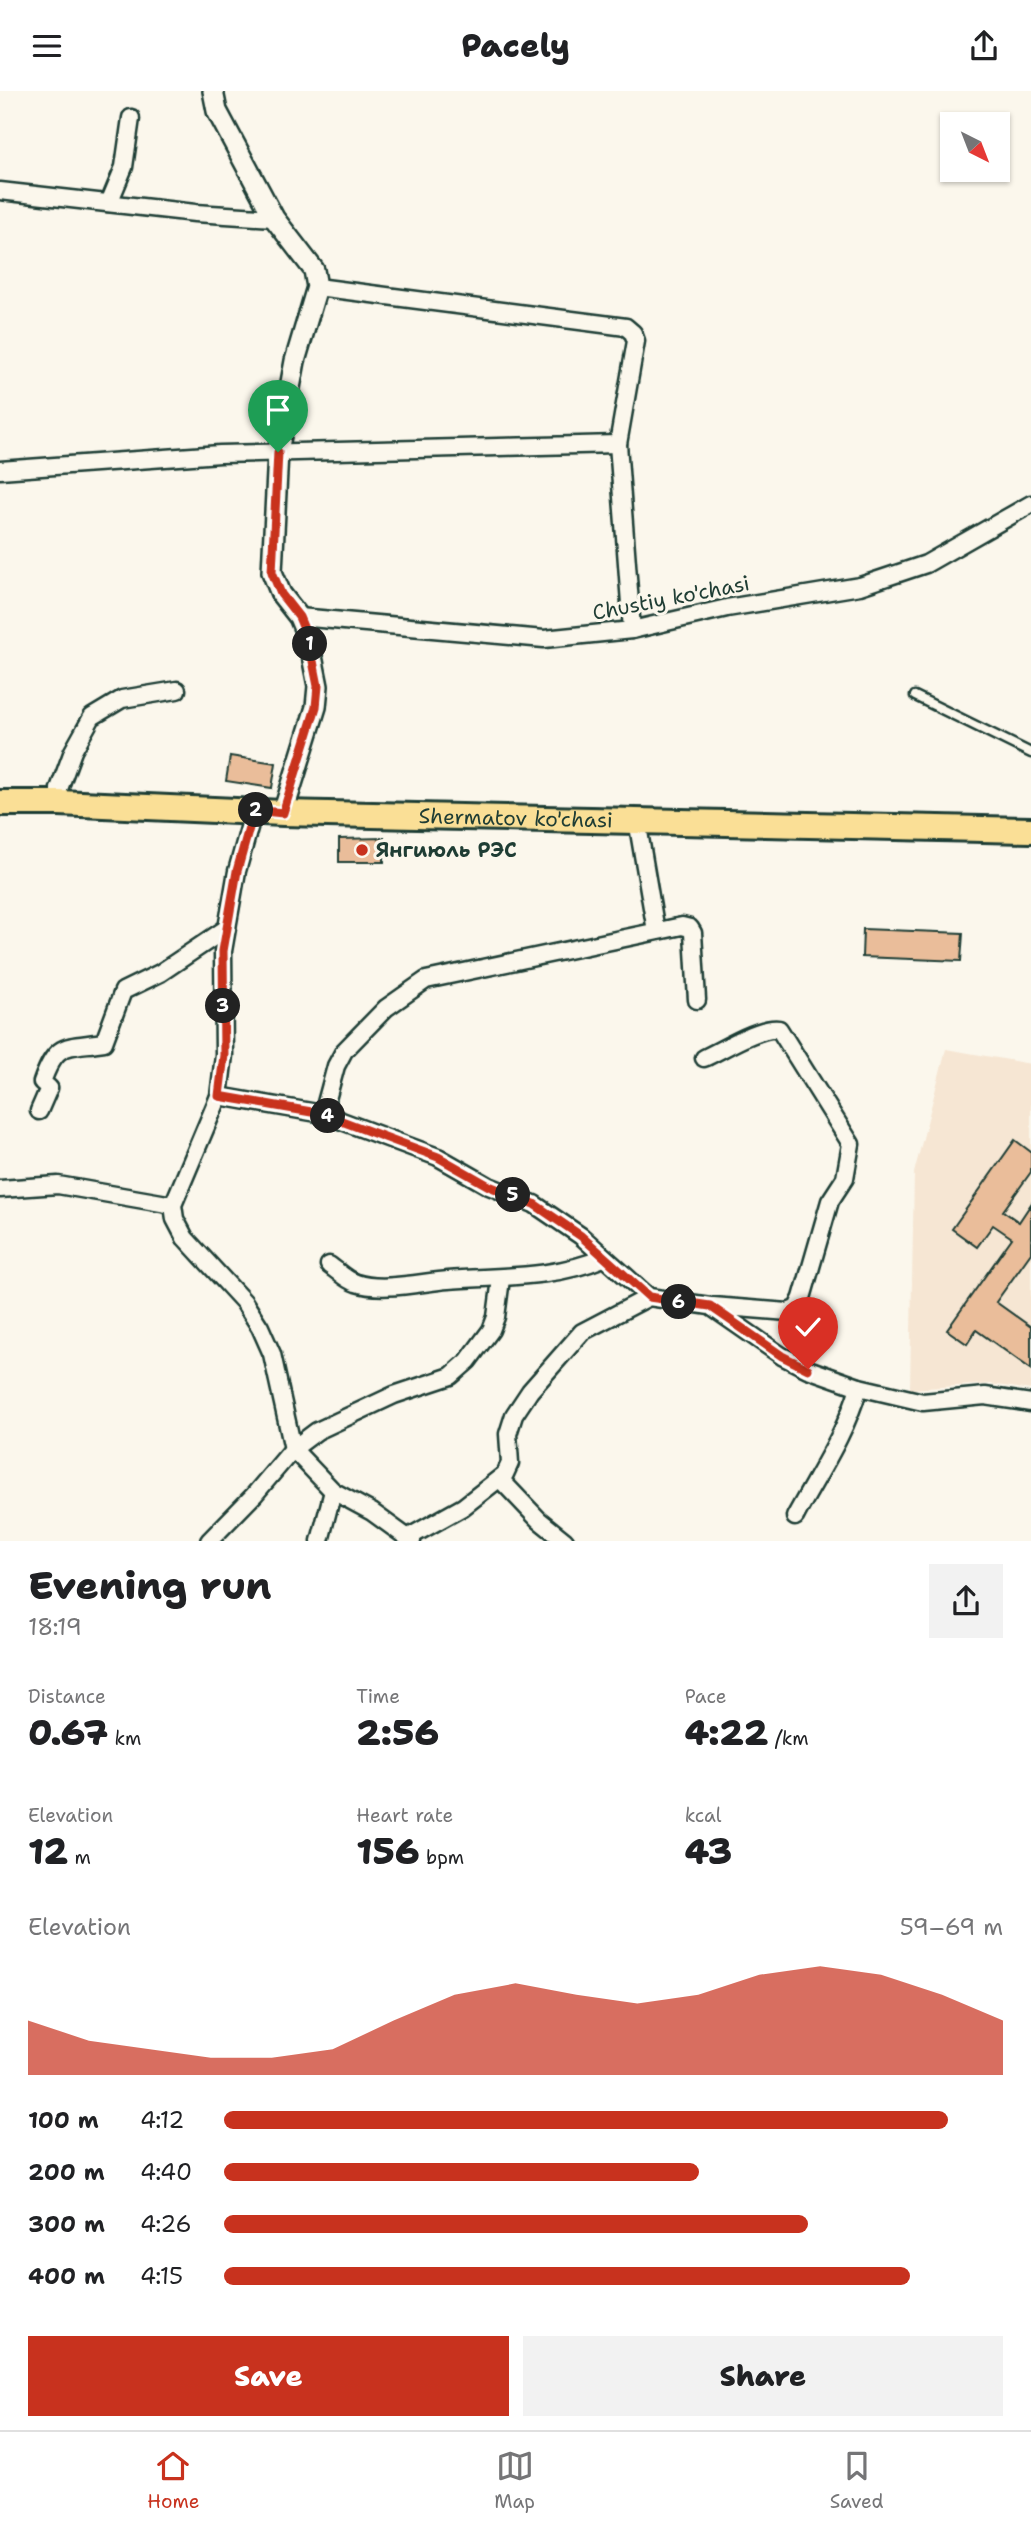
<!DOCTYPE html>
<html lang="en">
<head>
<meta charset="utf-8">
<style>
	body { margin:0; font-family:"Shantell Sans",sans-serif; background:#f2f2f2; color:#202124; height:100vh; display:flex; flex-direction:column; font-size:26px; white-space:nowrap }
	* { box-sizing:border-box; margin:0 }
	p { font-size:23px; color:#757577 }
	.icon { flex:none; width:38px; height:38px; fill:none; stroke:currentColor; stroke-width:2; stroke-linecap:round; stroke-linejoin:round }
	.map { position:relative; height:1450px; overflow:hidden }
	.details { display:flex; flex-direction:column; background:#fff; flex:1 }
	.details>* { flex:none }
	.needle { width:46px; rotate:138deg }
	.controls { position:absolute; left:940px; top:21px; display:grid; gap:14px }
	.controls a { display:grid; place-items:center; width:70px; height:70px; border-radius:0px; background:#fff; box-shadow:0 2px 5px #0004; font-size:35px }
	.pin { position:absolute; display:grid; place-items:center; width:60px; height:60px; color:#fff; margin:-72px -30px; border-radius:50% 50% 50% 0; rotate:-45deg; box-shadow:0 0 7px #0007 }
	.pin .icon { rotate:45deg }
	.km { position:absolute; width:35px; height:35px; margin:-18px; border-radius:50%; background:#222; color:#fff; font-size:19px; line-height:35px; text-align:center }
	.round { display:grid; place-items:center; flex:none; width:74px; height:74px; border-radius:0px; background:#f2f2f2 }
	.overview { display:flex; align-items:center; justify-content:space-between; height:119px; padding:0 28px }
	h1 { font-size:38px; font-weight:800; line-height:52px }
	.stats { display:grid; grid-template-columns:repeat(3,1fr); gap:10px; height:119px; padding:7px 28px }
	.stats div { display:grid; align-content:center }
	.stats b { font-size:35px; font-weight:800 }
	.stats small { font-size:19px; font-weight:400 }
	.stats p { font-size:19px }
	.chart { height:196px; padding:14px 28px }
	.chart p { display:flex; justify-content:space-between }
	.chart svg { width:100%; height:126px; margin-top:7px; fill:#c8321e; opacity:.7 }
	.action { display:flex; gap:14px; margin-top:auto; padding:14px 28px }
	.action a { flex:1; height:80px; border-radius:0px; background:#c8321e; color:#fff; font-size:28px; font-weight:800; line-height:80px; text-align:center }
	.action a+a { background:#f2f2f2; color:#202124 }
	ul { padding:0 28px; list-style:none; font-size:23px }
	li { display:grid; grid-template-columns:112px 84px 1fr; align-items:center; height:52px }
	li i { height:18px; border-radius:9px; background:#c8321e }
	header { display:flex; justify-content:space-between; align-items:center; height:91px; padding:0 28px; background:#fff; font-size:32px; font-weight:800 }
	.tabs { display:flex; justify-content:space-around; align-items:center; height:98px; border-top:2px solid #e0e0e0; background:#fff; font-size:19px; color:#757577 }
	.tabs a { display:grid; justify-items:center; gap:4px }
	.tabs .on { color:#c8321e }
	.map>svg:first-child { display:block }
	.built { fill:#f6e6d3 }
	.building { fill:#eabd9a; stroke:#1f3d34; stroke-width:2 }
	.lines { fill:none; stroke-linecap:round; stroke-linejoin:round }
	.service-casing { stroke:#1f3d34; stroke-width:13 }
	.minor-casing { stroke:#1f3d34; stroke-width:21 }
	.tertiary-casing { stroke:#1f3d34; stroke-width:24 }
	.primary-casing { stroke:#1f3d34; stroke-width:30 }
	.service { stroke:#fbf7ec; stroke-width:8 }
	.minor { stroke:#fbf7ec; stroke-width:16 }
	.tertiary { stroke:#fbf7ec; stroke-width:19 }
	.primary { stroke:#fadf96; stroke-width:24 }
	.route-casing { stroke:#fff; stroke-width:14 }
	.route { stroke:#c8321e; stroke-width:9 }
	.poi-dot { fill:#c8321e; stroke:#fbf7ec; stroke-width:2.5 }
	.labels { text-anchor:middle; stroke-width:6; stroke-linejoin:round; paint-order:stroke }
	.street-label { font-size:21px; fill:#1f3d34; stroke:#fbf7ec }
	.poi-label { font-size:21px; font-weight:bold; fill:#1f3d34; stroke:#fbf7ec; text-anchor:start }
</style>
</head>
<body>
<header><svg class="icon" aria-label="menu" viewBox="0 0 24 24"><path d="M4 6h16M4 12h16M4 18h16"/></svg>Pacely<svg class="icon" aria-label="share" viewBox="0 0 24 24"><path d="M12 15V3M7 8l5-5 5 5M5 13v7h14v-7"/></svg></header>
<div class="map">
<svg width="1031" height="1450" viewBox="0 0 1031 1450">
	<rect width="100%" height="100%" fill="#fbf7ec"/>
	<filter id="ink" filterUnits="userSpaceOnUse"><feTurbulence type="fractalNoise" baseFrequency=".0143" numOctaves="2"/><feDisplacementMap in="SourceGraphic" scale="14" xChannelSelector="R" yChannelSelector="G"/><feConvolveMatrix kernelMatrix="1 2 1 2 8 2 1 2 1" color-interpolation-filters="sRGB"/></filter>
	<g filter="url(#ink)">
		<!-- built -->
		<polygon class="built" points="946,958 1031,973 1031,1299 990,1293 910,1298 914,1082"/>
		<!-- building -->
		<g class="building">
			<polygon points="230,665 276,672 272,697 226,690"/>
			<polygon points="384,747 384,771 339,771 339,748"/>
			<polygon points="863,838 963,842 961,870 862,866"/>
			<polygon points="1015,1049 1031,1061 1031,1081 1003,1120 1019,1131 1031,1113 1031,1162 996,1211 1031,1236 1031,1278 976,1239 967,1253 947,1239 1012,1147 993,1134 977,1156 952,1138"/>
		</g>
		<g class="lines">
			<!-- service casing -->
			<g class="service-casing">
				<polyline id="service" points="915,605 1031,662"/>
			</g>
			<!-- minor casing -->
			<g class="minor-casing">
				<g id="minor">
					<polyline points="0,100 195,122 274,127"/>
					<polyline points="109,112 124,76 131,27"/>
					<polyline points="317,196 626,236 633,242 636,250 618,353 632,539"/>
					<polyline points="0,379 220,363 618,353"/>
					<polyline points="299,526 544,548 632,539 727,517 860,495 926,473 1031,413"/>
					<polyline points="59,712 59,698 73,660 92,626 122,608 177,599"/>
					<polyline points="254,719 237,780 223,860 224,964 219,1005 173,1114 175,1128 185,1147 244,1211 260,1236 272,1263 293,1358 333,1400 372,1421 412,1450"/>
					<polyline points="637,729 656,840"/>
					<path d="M704 967C722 959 760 935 779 938L851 1053 845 1087 830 1110 802 1207 797 1217 788 1221 713 1215"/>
					<polyline points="219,1005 323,1023 438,1066 489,1095 534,1113 581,1145 649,1206 710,1215 782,1265 808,1278 859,1296 923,1311 985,1305 1031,1312"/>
					<path d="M39 1020 49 997 42 991C57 950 64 957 104 951L123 900 160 882 227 837"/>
					<polyline points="323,1023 336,975 344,960 386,917 426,889 682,835 690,837 693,842 697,909"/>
					<polyline points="0,1098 58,1094 173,1114"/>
					<path d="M329 1174C338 1180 346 1189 356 1192 382 1201 422 1191 448 1189 501 1185 553 1188 603 1167"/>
					<polyline points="500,1388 539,1429 565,1450"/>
					<path d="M795 1426C818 1383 845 1344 859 1296"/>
					<polyline points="409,1446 463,1416 505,1383 510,1372 508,1343 514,1324 530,1300 582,1241 649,1206"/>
					<polyline points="209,1450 254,1404 293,1358 317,1340 394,1304 451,1285 468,1270 491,1239 496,1226 501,1188"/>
					<polyline points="320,1450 333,1400"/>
				</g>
			</g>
			<!-- tertiary casing -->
			<g class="tertiary-casing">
				<polyline id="tertiary" points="213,0 217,20 274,127 314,179 317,196 295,270 278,361 272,481 281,503 299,526 309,550 318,595 316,616 283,722"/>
			</g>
			<!-- primary casing -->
			<g class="primary-casing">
				<g id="primary">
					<path id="s1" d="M0 712H59L283 722 1031 739"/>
				</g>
			</g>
			<!-- service -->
			<use href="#service" class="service"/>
			<!-- minor -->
			<use href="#minor" class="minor"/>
			<!-- tertiary -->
			<use href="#tertiary" class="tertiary"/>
			<!-- primary -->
			<use href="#primary" class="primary"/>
		</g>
	</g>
	<g class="lines" filter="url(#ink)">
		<!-- route casing -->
		<g class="route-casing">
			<polyline id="route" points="278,361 272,481 281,503 299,526 309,550 318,595 316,616 283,722 254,719 237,780 223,860 224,964 219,1005 323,1023 438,1066 489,1095 534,1113 581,1145 649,1206 710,1215 782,1265 808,1278"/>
		</g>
		<!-- route -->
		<use href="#route" class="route"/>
	</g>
	<!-- markers -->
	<circle class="poi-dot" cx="362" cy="759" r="7"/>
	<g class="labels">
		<!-- street labels -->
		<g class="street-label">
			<text transform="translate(671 507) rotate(-11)" y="7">Chustiy ko'chasi</text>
			<text dy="7" stroke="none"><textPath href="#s1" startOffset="516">Shermatov ko'chasi</textPath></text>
		</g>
		<!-- poi labels -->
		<g class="poi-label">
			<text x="376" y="766">Янгиюль РЭС</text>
		</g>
	</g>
</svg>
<div class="controls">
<a><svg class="needle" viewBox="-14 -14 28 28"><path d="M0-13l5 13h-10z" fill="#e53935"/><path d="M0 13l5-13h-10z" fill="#757577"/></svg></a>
</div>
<div class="pin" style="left:278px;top:361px;background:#1e9e55"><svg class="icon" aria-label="arrive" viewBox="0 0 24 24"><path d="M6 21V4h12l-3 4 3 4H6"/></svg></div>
<div class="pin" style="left:808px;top:1278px;background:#d93025"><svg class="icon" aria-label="check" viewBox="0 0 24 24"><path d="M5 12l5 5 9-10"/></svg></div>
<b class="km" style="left:310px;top:553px">1</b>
<b class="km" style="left:256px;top:719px">2</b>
<b class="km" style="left:223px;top:915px">3</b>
<b class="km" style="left:328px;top:1025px">4</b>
<b class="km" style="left:513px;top:1104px">5</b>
<b class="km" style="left:679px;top:1211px">6</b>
</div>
<section class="details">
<div class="overview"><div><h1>Evening run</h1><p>18:19</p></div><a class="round"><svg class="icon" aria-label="share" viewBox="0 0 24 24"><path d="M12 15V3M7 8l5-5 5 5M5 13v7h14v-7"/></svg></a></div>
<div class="stats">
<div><p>Distance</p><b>0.67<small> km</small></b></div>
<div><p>Time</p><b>2:56</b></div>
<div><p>Pace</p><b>4:22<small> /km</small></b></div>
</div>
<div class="stats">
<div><p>Elevation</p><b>12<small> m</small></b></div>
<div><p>Heart rate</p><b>156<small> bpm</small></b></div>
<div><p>kcal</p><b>43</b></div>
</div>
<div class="chart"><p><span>Elevation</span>59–69 m</p>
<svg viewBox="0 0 160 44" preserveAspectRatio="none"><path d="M0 44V25L10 32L20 35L30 38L40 38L50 35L60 25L70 16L80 12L90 16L100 19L110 16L120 9L130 6L140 9L150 16L160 25V44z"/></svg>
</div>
<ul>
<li><b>100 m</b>4:12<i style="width:93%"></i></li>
<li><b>200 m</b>4:40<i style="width:61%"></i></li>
<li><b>300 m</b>4:26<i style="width:75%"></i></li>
<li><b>400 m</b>4:15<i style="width:88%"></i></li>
</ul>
<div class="action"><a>Save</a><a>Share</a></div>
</section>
<nav class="tabs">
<a class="on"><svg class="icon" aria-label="home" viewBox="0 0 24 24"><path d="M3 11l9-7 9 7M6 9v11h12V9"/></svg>Home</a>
<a><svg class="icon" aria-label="map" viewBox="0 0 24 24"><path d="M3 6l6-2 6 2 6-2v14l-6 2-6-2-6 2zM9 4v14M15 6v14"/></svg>Map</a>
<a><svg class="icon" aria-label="saved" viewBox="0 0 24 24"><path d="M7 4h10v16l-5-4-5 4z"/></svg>Saved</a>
</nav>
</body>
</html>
